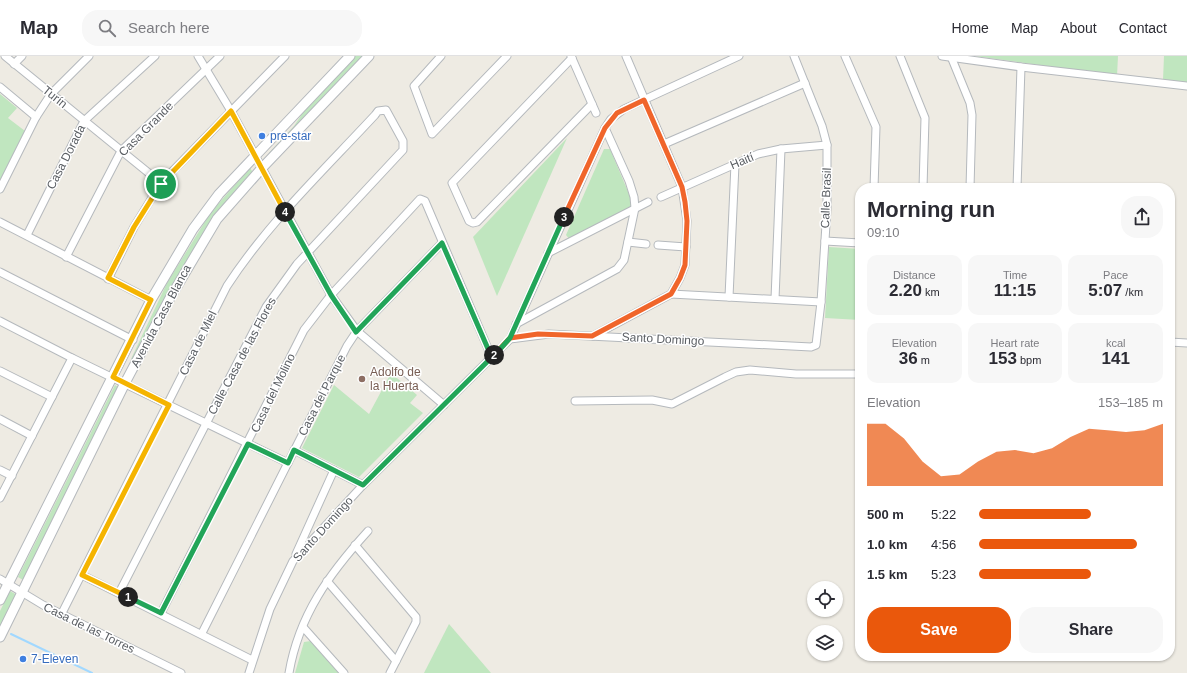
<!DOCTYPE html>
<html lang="en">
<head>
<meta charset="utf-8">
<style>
	body { margin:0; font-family:Arial,sans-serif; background:#f7f7f7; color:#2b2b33; height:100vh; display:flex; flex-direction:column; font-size:15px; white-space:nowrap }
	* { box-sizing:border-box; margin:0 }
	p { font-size:13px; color:#7c7c81 }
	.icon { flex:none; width:22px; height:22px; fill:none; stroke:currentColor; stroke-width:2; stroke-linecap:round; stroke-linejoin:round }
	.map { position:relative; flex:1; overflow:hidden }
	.details { position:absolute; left:855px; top:127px; width:320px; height:478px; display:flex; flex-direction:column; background:#fff; border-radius:16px; box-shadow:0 1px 3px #0004 }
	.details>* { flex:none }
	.controls { position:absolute; left:807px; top:525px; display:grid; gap:8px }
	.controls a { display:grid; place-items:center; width:36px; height:36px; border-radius:50%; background:#fff; box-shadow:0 1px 3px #0004; font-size:20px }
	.pin { position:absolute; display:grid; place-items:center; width:34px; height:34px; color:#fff; margin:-17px; border:2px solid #fff; border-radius:50%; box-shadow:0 1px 4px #0007 }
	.km { position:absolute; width:20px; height:20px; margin:-10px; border-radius:50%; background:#222; color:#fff; font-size:11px; line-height:20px; text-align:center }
	.round { display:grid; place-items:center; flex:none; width:42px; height:42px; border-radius:16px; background:#f7f7f7 }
	.overview { display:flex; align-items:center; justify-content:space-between; height:68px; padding:0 12px }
	h1 { font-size:22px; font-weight:700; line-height:30px }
	.figures { display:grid; grid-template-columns:repeat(3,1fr); gap:6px; height:68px; padding:4px 12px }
	.figures div { display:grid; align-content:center; border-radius:10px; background:#f7f7f7; text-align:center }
	.figures b { font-size:17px; font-weight:700 }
	.figures small { font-size:11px; font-weight:400 }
	.figures p { font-size:11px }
	.chart { height:112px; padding:8px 12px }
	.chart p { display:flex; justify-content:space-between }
	.chart svg { width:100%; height:72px; margin-top:4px; fill:#ea580c; opacity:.7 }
	.cta { display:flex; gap:8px; margin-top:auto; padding:8px 12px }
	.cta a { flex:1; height:46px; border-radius:16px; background:#ea580c; color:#fff; font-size:16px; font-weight:700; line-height:46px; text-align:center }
	.cta a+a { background:#f7f7f7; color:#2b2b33 }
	ul { padding:0 12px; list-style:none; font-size:13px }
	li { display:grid; grid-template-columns:64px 48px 1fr; align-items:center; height:30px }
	li i { height:10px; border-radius:5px; background:#ea580c }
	header { display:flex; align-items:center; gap:24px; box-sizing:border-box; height:56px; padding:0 20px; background:#fff; border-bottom:1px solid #e1e1e2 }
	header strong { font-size:19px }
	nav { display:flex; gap:22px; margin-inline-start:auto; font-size:14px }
	.search { width:280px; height:36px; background:#f7f7f7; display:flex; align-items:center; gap:10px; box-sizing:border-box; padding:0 14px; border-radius:16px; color:#7c7c81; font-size:15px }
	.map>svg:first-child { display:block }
	.green { fill:#c0e6bf }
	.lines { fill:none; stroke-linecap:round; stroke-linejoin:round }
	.stream { stroke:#a1d8ff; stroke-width:2 }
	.minor-casing { stroke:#b5b9bd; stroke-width:9 }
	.tertiary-casing { stroke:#b5b9bd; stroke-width:11 }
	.minor { stroke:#fff; stroke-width:7 }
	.tertiary { stroke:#fff; stroke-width:9 }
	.split-1-casing { stroke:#fff; stroke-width:8 }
	.split-2-casing { stroke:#fff; stroke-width:8 }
	.split-3-casing { stroke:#fff; stroke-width:8 }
	.split-4-casing { stroke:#fff; stroke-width:8 }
	.split-5-casing { stroke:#fff; stroke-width:8 }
	.split-1 { stroke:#f5b400; stroke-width:5 }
	.split-2 { stroke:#22a559; stroke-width:5 }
	.split-3 { stroke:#f0652b; stroke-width:5 }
	.split-4 { stroke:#22a559; stroke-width:5 }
	.split-5 { stroke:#f5b400; stroke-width:5 }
	.shop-dot { fill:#3f7fe0; stroke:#fff; stroke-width:1.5 }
	.education-dot { fill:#8d6e63; stroke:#fff; stroke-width:1.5 }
	.labels { text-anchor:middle; stroke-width:3; stroke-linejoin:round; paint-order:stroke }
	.street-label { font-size:12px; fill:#5b5f64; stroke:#fff }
	.shop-label { font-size:12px; fill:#366cbe; stroke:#fff; text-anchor:start }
	.education-label { font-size:12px; fill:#785e54; stroke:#fff; text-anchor:start }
</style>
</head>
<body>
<header>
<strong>Map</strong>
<div class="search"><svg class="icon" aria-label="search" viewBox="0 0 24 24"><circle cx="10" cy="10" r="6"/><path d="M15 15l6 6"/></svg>Search here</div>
<nav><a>Home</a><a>Map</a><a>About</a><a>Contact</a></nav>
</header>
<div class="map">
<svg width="1187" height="617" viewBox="0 0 1187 617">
	<rect width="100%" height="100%" fill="#eeebe3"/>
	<!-- green -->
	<g class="green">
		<polygon points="355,0 365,0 271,99 269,97 294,70 306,52"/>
		<polygon points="975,0 1118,0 1117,20"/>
		<polygon points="1164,0 1187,0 1187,27 1163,24"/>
		<polygon points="0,38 17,52 8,62 25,75 0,125"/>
		<polygon points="567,82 497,240 473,181"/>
		<polygon points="604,93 610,93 632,145 630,152 570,184 566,179"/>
		<polygon points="250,112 254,118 220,155 134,305 131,303 167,227 211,156"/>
		<polygon points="829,191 860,193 860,264 825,262"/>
		<polygon points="391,317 417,339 410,347 423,357 359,421 302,392 334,329 369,358"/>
		<polygon points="115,329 118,331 23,524 18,521"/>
		<polygon points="10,535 17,539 0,572 0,555"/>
		<polygon points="449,568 491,617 424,617"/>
		<polygon points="311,585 339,617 295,617 304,586"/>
	</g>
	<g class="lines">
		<!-- stream -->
		<polyline class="stream" points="11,578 92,617"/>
		<!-- minor casing -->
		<g class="minor-casing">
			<g id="minor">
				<polyline points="5,0 161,127"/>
				<polyline points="198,0 231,55 331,239 357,275 444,349"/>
				<polyline points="441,0 414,30 432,78 507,0"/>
				<polyline points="571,0 596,57"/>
				<polyline points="845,0 876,71 874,132"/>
				<polyline points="900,0 925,62 923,132"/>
				<polyline points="942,0 1021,11 1187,30"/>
				<polyline points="572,2 452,127 469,165 473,167 477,166 592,48"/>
				<polyline points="952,3 970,47 972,59 970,132"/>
				<polyline points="14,8 22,0"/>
				<polyline points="0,31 36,61"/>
				<polyline points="664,88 805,27"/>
				<polyline points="1017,132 1021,11"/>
				<polyline points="0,133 36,61 51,38 89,0"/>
				<polyline points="661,141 758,98 781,93 827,89"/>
				<polyline points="0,166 151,244"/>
				<polyline points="27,179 84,65 155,0"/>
				<polyline points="825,185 860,187"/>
				<polyline points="628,186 646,188"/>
				<polyline points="658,189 686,191"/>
				<polyline points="548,197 648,146"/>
				<polyline points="66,201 121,95 220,0"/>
				<polyline points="0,216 133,284"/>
				<polyline points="108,223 134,171 161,127 285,0"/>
				<polyline points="671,238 821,246"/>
				<polyline points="729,241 735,108"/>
				<polyline points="775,243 781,93"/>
				<polyline points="0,265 72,302 288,407"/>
				<polyline points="516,268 617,213 624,204 635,152 634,141 629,125 605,72"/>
				<polyline points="593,280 671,238 680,222 685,209 687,165 682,131 626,0"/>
				<polyline points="510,283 605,72 611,63 624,53 739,0"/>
				<polyline points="1170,286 1187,287"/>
				<polyline points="0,315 52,341"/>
				<polyline points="575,345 652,344 672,348 725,321 736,316 750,314 796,318 860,318"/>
				<polyline points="0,363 32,380"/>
				<polyline points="294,394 363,429"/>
				<polyline points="0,414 12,420"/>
				<polyline points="0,442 72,302"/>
				<polyline points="355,489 416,561 416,566 390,617"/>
				<polyline points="296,498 334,414"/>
				<polyline points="82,519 252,604"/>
				<polyline points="0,523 43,549 181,617"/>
				<polyline points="327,525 396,605"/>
				<polyline points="161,557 304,274 331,239 420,143 425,145 492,302"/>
				<path d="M61 559 227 230C268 167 324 114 375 59L378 55 386 54 403 85V94L297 208 266 251 119 537"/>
				<polyline points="303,571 344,617"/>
				<polyline points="202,577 347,290 357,275 442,187"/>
				<polyline points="249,617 270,553 293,505 363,429 510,283 549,278 811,291 816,289 821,246 827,153 827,89 822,70 794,0"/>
				<path d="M289 617C299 559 329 518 368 475"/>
			</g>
		</g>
		<!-- tertiary casing -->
		<g class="tertiary-casing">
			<g id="tertiary">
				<polyline points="0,544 151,244 193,173 219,138 350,0"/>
				<polyline points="0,581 125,327 170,242 217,163 262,112 369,0"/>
			</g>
		</g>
		<!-- minor -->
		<use href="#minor" class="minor"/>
		<!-- tertiary -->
		<use href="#tertiary" class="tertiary"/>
	</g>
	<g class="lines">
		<!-- split-1 casing -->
		<g class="split-1-casing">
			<polyline id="split-1" points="128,541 82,519 169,349 113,321 151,244 108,222 134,171 161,128"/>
		</g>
		<!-- split-2 casing -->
		<g class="split-2-casing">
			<polyline id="split-2" points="128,541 161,557 248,388 288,407 294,394 363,429 494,299"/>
		</g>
		<!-- split-3 casing -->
		<g class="split-3-casing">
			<polyline id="split-3" points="494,299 510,282 538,278 592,280 671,238 680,222 685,209 687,165 685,146 682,131 644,44 617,57 605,72 564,161"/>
		</g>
		<!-- split-4 casing -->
		<g class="split-4-casing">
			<polyline id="split-4" points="285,156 331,239 356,276 442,187 492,302 510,282 564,161"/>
		</g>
		<!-- split-5 casing -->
		<g class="split-5-casing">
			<polyline id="split-5" points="161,128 231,55 285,156"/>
		</g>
		<!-- split-1 -->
		<use href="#split-1" class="split-1"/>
		<!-- split-2 -->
		<use href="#split-2" class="split-2"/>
		<!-- split-3 -->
		<use href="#split-3" class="split-3"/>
		<!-- split-4 -->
		<use href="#split-4" class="split-4"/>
		<!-- split-5 -->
		<use href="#split-5" class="split-5"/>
	</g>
	<!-- markers -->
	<g class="shop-dot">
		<circle cx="262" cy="80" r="4"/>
		<circle cx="23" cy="603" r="4"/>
	</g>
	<circle class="education-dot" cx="362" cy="323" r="4"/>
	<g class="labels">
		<!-- street labels -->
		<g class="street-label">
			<text transform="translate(55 41) rotate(39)" y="4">Turín</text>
			<text transform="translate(146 73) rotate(-45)" y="4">Casa Grande</text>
			<text transform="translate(66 101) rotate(-63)" y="4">Casa Dorada</text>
			<text transform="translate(742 105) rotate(-23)" y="4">Haití</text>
			<text transform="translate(826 142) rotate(-88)" y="4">Calle Brasil</text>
			<text transform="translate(161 260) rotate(-62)" y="4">Avenida Casa Blanca</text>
			<text transform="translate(663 283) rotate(3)" y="4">Santo Domingo</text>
			<text transform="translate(198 287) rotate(-64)" y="4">Casa de Miel</text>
			<text transform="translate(242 300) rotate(-62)" y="4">Calle Casa de las Flores</text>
			<text transform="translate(273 337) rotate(-64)" y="4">Casa del Molino</text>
			<text transform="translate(322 339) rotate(-63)" y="4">Casa del Parque</text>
			<text transform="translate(323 473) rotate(-48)" y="4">Santo Domingo</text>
			<text transform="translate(89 572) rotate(26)" y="4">Casa de las Torres</text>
		</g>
		<!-- shop labels -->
		<g class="shop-label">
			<text x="270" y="84">pre-star</text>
			<text x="31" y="607">7-Eleven</text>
		</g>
		<!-- education labels -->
		<g class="education-label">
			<text x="370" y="320">Adolfo de<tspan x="370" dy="14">la Huerta</tspan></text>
		</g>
	</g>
</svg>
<div class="controls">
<a><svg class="icon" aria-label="locate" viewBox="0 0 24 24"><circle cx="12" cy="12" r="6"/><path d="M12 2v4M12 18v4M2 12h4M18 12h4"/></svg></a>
<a><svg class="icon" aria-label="layers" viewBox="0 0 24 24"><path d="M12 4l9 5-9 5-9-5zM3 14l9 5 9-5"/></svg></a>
</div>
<div class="pin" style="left:161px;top:128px;background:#1e9e55"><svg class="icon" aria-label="arrive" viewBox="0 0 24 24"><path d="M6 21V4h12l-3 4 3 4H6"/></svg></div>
<b class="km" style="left:128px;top:541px">1</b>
<b class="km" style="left:494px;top:299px">2</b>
<b class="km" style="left:564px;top:161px">3</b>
<b class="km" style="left:285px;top:156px">4</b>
<section class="details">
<div class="overview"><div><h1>Morning run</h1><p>09:10</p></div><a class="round"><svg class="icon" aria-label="share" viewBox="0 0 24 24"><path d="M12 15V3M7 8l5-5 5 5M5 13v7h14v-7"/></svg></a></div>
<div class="figures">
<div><p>Distance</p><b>2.20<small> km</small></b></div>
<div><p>Time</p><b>11:15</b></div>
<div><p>Pace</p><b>5:07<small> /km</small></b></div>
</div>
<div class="figures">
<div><p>Elevation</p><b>36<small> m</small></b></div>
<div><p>Heart rate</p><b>153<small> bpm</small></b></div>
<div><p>kcal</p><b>141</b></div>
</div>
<div class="chart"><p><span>Elevation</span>153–185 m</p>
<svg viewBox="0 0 160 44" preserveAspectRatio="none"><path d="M0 44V6L10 6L20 15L30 29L40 38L50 37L60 29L70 23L80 22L90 24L100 21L110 14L120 9L130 10L140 11L150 10L160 6V44z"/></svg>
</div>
<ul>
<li><b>500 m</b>5:22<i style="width:61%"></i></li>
<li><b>1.0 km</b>4:56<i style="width:86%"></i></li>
<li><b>1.5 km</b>5:23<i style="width:61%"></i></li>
</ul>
<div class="cta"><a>Save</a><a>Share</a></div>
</section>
</div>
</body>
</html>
